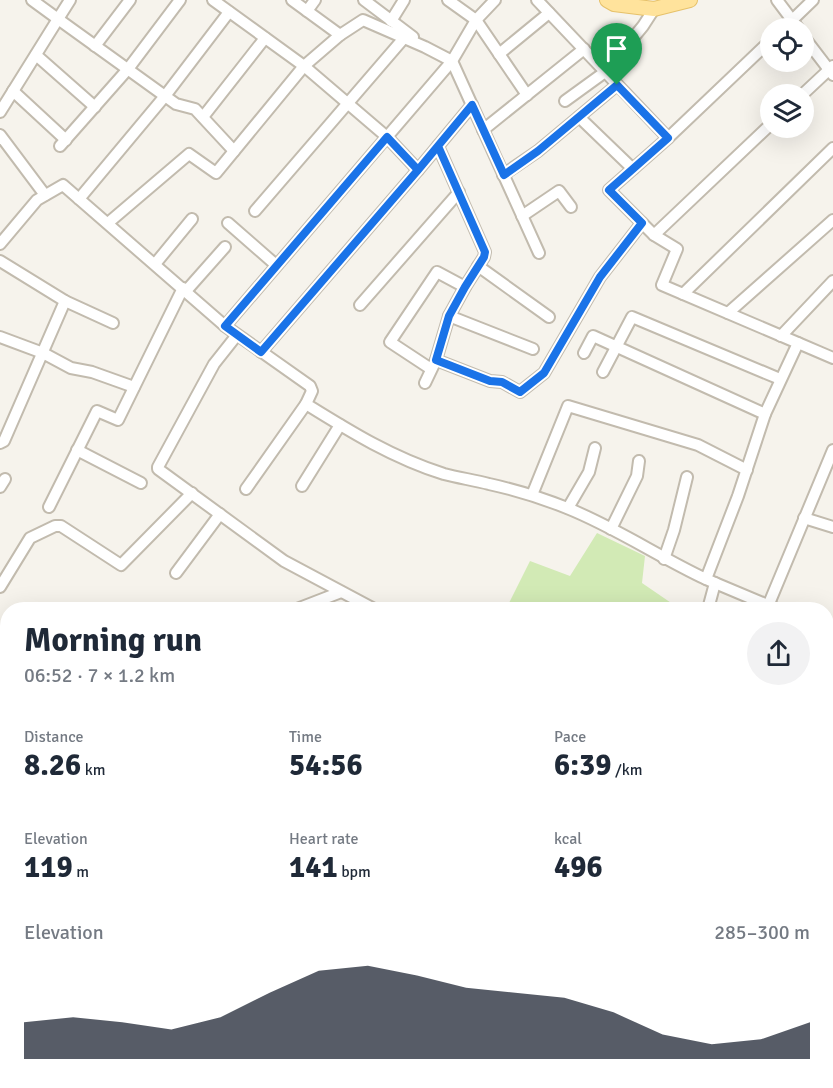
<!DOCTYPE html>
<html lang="en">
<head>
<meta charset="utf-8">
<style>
	body { margin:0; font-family:Signika,sans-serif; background:#f2f2f3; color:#1f2937; height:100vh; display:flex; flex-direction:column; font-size:22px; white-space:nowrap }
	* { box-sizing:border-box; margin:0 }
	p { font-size:20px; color:#747a83 }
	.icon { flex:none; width:33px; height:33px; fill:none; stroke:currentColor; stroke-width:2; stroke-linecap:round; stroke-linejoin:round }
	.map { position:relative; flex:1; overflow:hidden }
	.panel { position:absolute; left:0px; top:602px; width:834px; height:488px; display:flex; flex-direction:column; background:#fff; border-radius:24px 24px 0 0; box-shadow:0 6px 24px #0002 }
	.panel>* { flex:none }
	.tools { position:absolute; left:760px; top:18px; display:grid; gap:12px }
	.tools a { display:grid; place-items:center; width:54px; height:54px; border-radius:50%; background:#fff; box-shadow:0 6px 24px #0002; font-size:30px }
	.pin { position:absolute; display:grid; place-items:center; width:51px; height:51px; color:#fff; margin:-62px -26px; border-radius:50% 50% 50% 0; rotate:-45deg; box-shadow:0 0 6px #0007 }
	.pin .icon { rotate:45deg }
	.round { display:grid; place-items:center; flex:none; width:63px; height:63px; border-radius:32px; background:#f2f2f3 }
	.summary { display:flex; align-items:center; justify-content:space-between; height:102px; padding:0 24px }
	h1 { font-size:33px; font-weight:800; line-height:45px }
	.metrics { display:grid; grid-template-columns:repeat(3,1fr); gap:9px; height:102px; padding:6px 24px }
	.metrics div { display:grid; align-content:center }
	.metrics b { font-size:30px; font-weight:800 }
	.metrics small { font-size:16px; font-weight:400 }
	.metrics p { font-size:16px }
	.chart { height:168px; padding:12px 24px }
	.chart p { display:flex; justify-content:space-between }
	.chart svg { width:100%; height:108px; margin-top:6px; fill:#111827; opacity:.7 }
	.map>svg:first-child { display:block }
	.green { fill:#d2eab5 }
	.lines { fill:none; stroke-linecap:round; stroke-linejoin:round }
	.minor-casing { stroke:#c2bbae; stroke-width:14 }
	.major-casing { stroke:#e6c16a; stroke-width:16 }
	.highway-casing { stroke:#e0a43c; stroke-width:20 }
	.minor { stroke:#fff; stroke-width:10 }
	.major { stroke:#ffe39c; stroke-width:14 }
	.highway { stroke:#ffcf6e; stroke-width:16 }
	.route-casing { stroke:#fff; stroke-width:12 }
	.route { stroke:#1a73e8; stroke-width:8 }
</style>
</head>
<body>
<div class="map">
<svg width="833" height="1088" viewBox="0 0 833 1088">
	<rect width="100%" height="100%" fill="#f6f3ec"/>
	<!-- green -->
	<polygon class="green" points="597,533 645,556 642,583 680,609 506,609 530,561 570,576"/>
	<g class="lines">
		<!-- minor casing -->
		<g class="minor-casing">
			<g id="minor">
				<polyline points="32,0 58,19 70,0"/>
				<polyline points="213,0 304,66 387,137 418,170 438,146 485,252 484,257 465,287 449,316 436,360 425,383"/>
				<polyline points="292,0 340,35 363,20 425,47 452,61 539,253"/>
				<polyline points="364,0 413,37"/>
				<polyline points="448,0 476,20 527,95"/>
				<polyline points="537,0 668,138"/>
				<polyline points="777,0 798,28"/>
				<polyline points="307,11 315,0"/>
				<polyline points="391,21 404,0"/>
				<polyline points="784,28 813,0"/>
				<polyline points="804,37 833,75"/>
				<polyline points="95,46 130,0"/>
				<polyline points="499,54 549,13"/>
				<polyline points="36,55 95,107"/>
				<polyline points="13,91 66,140"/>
				<polyline points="803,94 833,66"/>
				<polyline points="565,101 605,72 643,26 654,9"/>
				<polyline points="0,112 58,19 176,104 195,109 234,151"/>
				<polyline points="203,117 265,38"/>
				<polyline points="579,117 633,169"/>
				<polyline points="771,124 654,235 677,249 662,285 798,343"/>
				<polyline points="483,130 584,49"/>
				<polyline points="0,135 45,195"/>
				<polyline points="60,146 128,69 180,0"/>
				<polyline points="438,146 472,105"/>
				<polyline points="503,175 538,151 617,85"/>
				<polyline points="79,199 165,96 229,12"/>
				<polyline points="255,211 404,38"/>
				<polyline points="522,216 559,191 571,207"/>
				<polyline points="108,223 189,154 216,173 304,66 340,35"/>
				<polyline points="228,223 276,265"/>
				<polyline points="654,235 609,190 668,138 771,40"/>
				<path d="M0 244 37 200 63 185 225 326 310 386 312 391 306 404C351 432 393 458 444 474 459 478 474 480 489 484 516 490 542 498 567 508 615 527 659 557 706 579"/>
				<polyline points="0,261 65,301 4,441 0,443"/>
				<polyline points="155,264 192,219"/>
				<polyline points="478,266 549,317"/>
				<polyline points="186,291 225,247"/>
				<polyline points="683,294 833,148"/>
				<polyline points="65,301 113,323"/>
				<polyline points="360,305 459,192"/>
				<polyline points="728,313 833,220"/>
				<polyline points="449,316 533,349"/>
				<polyline points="225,326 452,61 476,20 495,0"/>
				<polyline points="237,335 214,364 158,467 158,469 284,561 374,609"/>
				<polyline points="781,336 833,281"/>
				<polyline points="0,337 43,353 71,368 92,372 134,387"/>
				<polyline points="261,352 418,170"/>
				<polyline points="584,353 593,336 765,414"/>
				<polyline points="436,360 490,381 502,382 520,392 544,373 600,277 642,223"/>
				<polyline points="431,369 390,342 437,272 465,287"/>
				<polyline points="603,372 632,317 780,379"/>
				<polyline points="77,450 141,483"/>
				<polyline points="302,486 340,425"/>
				<polyline points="0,487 5,479"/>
				<polyline points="246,489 306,404"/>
				<polyline points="532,495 568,406 698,445 747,470"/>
				<polyline points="49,507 97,411 118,420 183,288"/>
				<polyline points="568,508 589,472 595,448"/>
				<polyline points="804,518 833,527"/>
				<polyline points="611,529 637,476 639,461"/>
				<polyline points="664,559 674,530 687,477"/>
				<polyline points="176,573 220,514"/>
				<polyline points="715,583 777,609"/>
				<polyline points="0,587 30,538 55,526 61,526 121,565 192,493"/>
				<polyline points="768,606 833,450"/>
				<polyline points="297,609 341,592"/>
				<polyline points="708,609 715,583 706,579 738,496 765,414 798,343 833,358"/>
				<polyline points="826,633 833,637"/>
				<polyline points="826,682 833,685"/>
				<polyline points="826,750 833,754"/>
				<polyline points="826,801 833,804"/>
				<polyline points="826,833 833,836"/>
				<polyline points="0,838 8,837"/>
				<polyline points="826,958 833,961"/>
				<polyline points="102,1088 106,1082"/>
				<polyline points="683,1088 687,1082"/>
			</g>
		</g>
		<!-- major casing -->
		<g class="major-casing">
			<g id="major">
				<polyline points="607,0 614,4 654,9 690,0"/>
				<polyline points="0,696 8,701"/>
				<polyline points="0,772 8,777"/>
				<polyline points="348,1082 357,1088"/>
				<polyline points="469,1082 479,1088"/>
				<polyline points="578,1082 587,1088"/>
			</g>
		</g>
		<!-- highway casing -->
		<g class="highway-casing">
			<g id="highway">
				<polyline points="0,724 8,729"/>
				<polyline points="0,746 8,751"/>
				<polyline points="508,1082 517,1088"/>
				<polyline points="542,1082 552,1088"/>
			</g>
		</g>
		<!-- minor -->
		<use href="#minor" class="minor"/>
		<!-- major -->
		<use href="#major" class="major"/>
		<!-- highway -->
		<use href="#highway" class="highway"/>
	</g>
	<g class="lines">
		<!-- route casing -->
		<g class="route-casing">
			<polyline id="route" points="617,85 538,151 504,175 472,105 418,170 261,352 225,326 387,137 418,170 438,146 485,252 484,257 465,287 449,316 436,360 490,381 502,382 520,392 544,373 600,277 642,223 609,190 668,138 617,85"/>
		</g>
		<!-- route -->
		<use href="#route" class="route"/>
	</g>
</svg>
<div class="tools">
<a><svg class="icon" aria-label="locate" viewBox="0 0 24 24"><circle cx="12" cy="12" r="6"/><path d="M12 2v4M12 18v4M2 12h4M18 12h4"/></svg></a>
<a><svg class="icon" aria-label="layers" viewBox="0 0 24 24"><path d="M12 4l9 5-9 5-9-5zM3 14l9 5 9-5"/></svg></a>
</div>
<div class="pin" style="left:617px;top:85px;background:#1e9e55"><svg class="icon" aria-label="arrive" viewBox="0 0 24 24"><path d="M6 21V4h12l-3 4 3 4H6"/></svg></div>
<section class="panel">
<div class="summary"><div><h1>Morning run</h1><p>06:52 · 7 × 1.2 km</p></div><a class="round"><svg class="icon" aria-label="share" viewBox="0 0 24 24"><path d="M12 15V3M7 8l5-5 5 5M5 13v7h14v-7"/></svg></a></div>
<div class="metrics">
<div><p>Distance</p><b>8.26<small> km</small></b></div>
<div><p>Time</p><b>54:56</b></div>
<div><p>Pace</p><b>6:39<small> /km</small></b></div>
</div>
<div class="metrics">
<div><p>Elevation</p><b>119<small> m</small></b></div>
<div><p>Heart rate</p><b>141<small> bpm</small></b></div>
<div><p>kcal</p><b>496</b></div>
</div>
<div class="chart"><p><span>Elevation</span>285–300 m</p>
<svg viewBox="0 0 160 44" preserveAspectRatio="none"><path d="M0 44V29L10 27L20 29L30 32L40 27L50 17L60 8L70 6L80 10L90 15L100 17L110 19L120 25L130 34L140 38L150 36L160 29V44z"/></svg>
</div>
</section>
</div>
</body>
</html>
